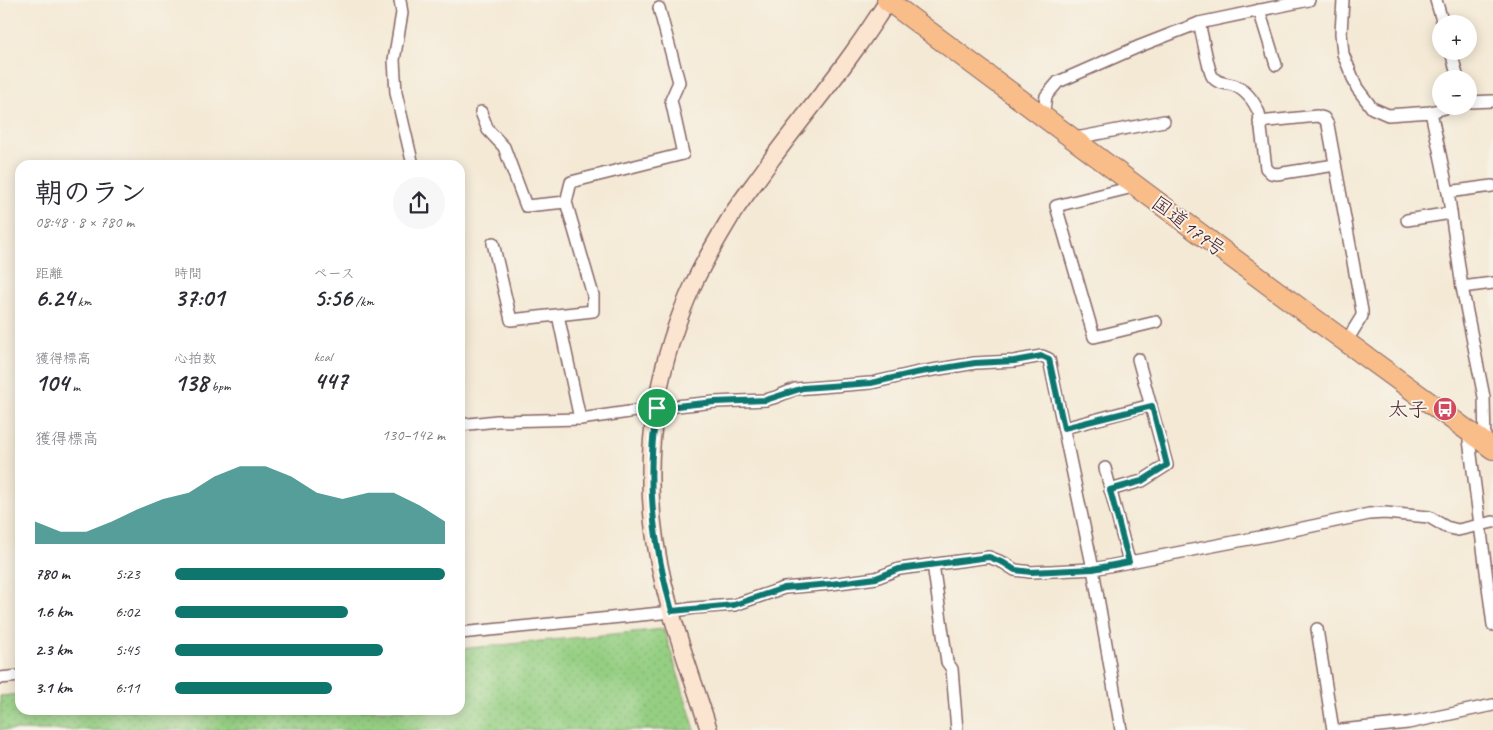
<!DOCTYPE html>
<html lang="ja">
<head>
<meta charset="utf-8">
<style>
	body { margin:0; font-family:Caveat,"Klee One",sans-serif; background:#f7f7f7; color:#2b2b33; height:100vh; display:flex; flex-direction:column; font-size:19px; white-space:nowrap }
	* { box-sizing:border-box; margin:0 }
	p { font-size:16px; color:#7c7c81 }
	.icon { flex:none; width:28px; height:28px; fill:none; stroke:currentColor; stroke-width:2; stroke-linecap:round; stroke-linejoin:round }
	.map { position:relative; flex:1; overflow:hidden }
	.details { position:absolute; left:15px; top:160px; width:450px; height:555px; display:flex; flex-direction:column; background:#fff; border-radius:15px; box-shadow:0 2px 12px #0003 }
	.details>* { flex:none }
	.tools { position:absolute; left:1432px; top:15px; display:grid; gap:10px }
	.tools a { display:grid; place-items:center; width:45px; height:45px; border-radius:50%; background:#fff; box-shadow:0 2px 12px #0003; font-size:25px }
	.pin { position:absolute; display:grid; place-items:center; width:42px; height:42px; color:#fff; margin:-21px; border:2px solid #fff; border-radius:50%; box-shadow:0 1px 5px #0007 }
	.round { display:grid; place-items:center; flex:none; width:52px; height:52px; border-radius:26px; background:#f7f7f7 }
	.head { display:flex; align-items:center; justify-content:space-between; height:85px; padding:0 20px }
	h1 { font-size:28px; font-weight:700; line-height:38px }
	.metrics { display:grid; grid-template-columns:repeat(3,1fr); gap:8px; height:85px; padding:5px 20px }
	.metrics div { display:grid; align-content:center }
	.metrics b { font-size:25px; font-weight:700 }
	.metrics small { font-size:14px; font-weight:400 }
	.metrics p { font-size:14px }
	.chart { height:140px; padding:10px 20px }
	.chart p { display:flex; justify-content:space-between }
	.chart svg { width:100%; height:90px; margin-top:5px; fill:#0f766e; opacity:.7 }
	ul { padding:0 20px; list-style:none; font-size:16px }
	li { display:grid; grid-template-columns:80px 60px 1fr; align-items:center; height:38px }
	li i { height:12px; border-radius:6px; background:#0f766e }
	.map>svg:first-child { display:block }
	.grass { fill:url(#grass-dots); stroke:#707757 }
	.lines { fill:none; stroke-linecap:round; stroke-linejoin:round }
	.street-casing { stroke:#866666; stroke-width:14 }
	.secondary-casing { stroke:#866666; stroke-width:19 }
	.highway-casing { stroke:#866666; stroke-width:22 }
	.street { stroke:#fff; stroke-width:11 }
	.secondary { stroke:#fce5d0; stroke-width:16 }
	.highway { stroke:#f8bd89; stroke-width:20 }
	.route-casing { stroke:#fff; stroke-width:10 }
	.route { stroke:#0f766e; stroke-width:6 }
	.labels { text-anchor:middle; stroke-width:4; stroke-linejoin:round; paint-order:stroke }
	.street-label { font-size:20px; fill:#4a1f2b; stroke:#f7f3e8 }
	.poi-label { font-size:20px; fill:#4a1f2b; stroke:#f7f3e8; text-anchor:end }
</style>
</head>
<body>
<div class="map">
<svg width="1493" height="730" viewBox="0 0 1493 730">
	<defs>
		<pattern id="grass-dots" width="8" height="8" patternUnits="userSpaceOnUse" patternTransform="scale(1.25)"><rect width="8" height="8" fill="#95cf83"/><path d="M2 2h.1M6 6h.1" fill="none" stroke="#82b171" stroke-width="1.8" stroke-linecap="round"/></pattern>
	</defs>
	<rect width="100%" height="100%" fill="#f7f3e8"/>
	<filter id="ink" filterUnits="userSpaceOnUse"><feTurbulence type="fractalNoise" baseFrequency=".02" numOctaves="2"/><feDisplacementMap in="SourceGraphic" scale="10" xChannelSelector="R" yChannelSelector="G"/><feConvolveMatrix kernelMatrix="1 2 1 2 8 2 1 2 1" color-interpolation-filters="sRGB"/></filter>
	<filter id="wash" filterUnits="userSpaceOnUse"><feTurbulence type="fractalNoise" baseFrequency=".0096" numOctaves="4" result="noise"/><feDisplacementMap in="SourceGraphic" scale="20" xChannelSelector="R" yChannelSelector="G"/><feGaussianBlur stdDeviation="1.12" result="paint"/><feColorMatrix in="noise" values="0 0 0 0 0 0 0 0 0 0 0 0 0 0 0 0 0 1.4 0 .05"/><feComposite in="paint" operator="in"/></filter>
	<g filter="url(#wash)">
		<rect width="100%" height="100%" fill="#f4e9d5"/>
		<!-- grass -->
		<polygon class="grass" points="664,629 695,730 0,730 0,696 20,694 20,710 460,710 460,649"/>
	</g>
	<g filter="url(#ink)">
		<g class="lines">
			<!-- street casing -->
			<g class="street-casing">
				<g id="street">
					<polyline points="400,0 402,13 394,60 396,93 413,165"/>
					<polyline points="1343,0 1341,33 1343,54 1357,88 1372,108 1388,115 1431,112 1448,192 1462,287 1484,397 1485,444"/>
					<polyline points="1436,0 1443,24"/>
					<polyline points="1259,10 1276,65"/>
					<path d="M1199 23C1202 33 1208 69 1212 76 1217 84 1226 83 1233 85 1246 90 1254 101 1259 113L1266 168 1271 173 1277 174 1335 165"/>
					<polyline points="1451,51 1458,79"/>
					<polyline points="1469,102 1493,101"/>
					<polyline points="481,112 488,130 504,147 526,206 566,202"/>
					<polyline points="1431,112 1452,106"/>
					<polyline points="1043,117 1046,96 1058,82 1140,46 1199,23 1309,0"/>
					<polyline points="1259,122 1317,116 1324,118 1328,125 1362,311 1362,316 1346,342"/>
					<polyline points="1071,139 1164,121"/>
					<polyline points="1137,186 1056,206 1094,337 1156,322"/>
					<polyline points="1448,192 1492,186"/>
					<polyline points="1407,220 1451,213"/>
					<polyline points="493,243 511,320 593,311 593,295 566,202 571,182 683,154 671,100 679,82 659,8"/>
					<polyline points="1462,287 1493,283"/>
					<polyline points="558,315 580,419"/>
					<polyline points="460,425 497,421 580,419 657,408 715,402 766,400 776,397 795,389 871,383 915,373 975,363 1014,361 1042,356 1049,359 1093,569 1121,730"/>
					<polyline points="1064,428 1151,405"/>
					<polyline points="1468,432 1493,625"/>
					<polyline points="1105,468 1129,562"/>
					<polyline points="1110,490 1142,481 1167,465 1138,359"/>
					<polyline points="933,564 947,662 952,669 957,730"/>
					<polyline points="1317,629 1333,730"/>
					<polyline points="460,633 661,613 694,608 734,605 784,588 831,584 876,578 899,569 989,557 1004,563 1015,570 1031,572 1093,569 1270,535 1369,514 1385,513 1429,517 1446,527 1458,530 1493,522"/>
					<polyline points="0,678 20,676"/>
					<polyline points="1341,730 1408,723 1493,705"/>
				</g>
			</g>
			<!-- secondary casing -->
			<g class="secondary-casing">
				<path id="secondary" d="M709 730C688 663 660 594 653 523 644 443 659 357 694 283 705 259 720 235 733 213 745 195 759 178 771 160 798 123 828 88 854 51 866 35 877 17 888 1"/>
			</g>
			<!-- highway casing -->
			<g class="highway-casing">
				<polyline id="highway" points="887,0 1301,309 1493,449"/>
			</g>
			<!-- street -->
			<use href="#street" class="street"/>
			<!-- secondary -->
			<use href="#secondary" class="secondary"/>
			<!-- highway -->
			<use href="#highway" class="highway"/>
		</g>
	</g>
	<g class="lines" filter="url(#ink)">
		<!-- route casing -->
		<g class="route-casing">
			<path id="route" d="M1042 356 1049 359 1064 428 1152 406 1167 465 1142 481 1110 490 1129 562 1093 569 1031 572 1015 570 1004 563 989 557 899 569 876 578 831 584 784 588 734 605 672 611C653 541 645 480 657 408L715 402 766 400 803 388 871 383 915 373 975 363 1014 361Z"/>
		</g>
		<!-- route -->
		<use href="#route" class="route"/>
	</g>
	<!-- icons -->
	<defs>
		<g id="bus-disc" transform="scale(1.25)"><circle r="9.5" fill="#d1495b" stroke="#f7f3e8"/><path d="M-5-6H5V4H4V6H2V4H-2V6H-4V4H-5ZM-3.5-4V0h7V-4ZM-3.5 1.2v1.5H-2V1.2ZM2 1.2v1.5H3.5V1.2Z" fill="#fff"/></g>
	</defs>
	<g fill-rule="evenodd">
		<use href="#bus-disc" x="1445" y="409"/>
	</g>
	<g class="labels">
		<!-- street labels -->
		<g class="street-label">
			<text transform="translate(1189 226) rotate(37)" y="7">国道179号</text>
		</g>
		<!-- poi labels -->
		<g class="poi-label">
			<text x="1428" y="416">太子</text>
		</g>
	</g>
</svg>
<div class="tools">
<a>+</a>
<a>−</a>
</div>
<div class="pin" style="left:657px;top:408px;background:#1e9e55"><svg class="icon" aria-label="arrive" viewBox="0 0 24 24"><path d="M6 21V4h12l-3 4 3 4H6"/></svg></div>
<section class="details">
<div class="head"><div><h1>朝のラン</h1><p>08:48 · 8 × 780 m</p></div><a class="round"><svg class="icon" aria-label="share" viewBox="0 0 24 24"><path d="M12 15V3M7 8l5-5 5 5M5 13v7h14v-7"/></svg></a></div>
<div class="metrics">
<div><p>距離</p><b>6.24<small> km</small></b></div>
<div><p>時間</p><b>37:01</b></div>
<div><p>ペース</p><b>5:56<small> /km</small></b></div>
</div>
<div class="metrics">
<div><p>獲得標高</p><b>104<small> m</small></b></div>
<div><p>心拍数</p><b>138<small> bpm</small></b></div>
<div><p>kcal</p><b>447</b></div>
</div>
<div class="chart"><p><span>獲得標高</span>130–142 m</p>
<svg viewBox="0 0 160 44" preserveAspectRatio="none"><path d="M0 44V33L10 38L20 38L30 33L40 27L50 22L60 19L70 11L80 6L90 6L100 11L110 19L120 22L130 19L140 19L150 25L160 33V44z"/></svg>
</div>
<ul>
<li><b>780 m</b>5:23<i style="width:100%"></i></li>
<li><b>1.6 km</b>6:02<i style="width:64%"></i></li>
<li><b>2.3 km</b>5:45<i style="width:77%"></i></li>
<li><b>3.1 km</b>6:11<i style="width:58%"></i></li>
</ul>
</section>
</div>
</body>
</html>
